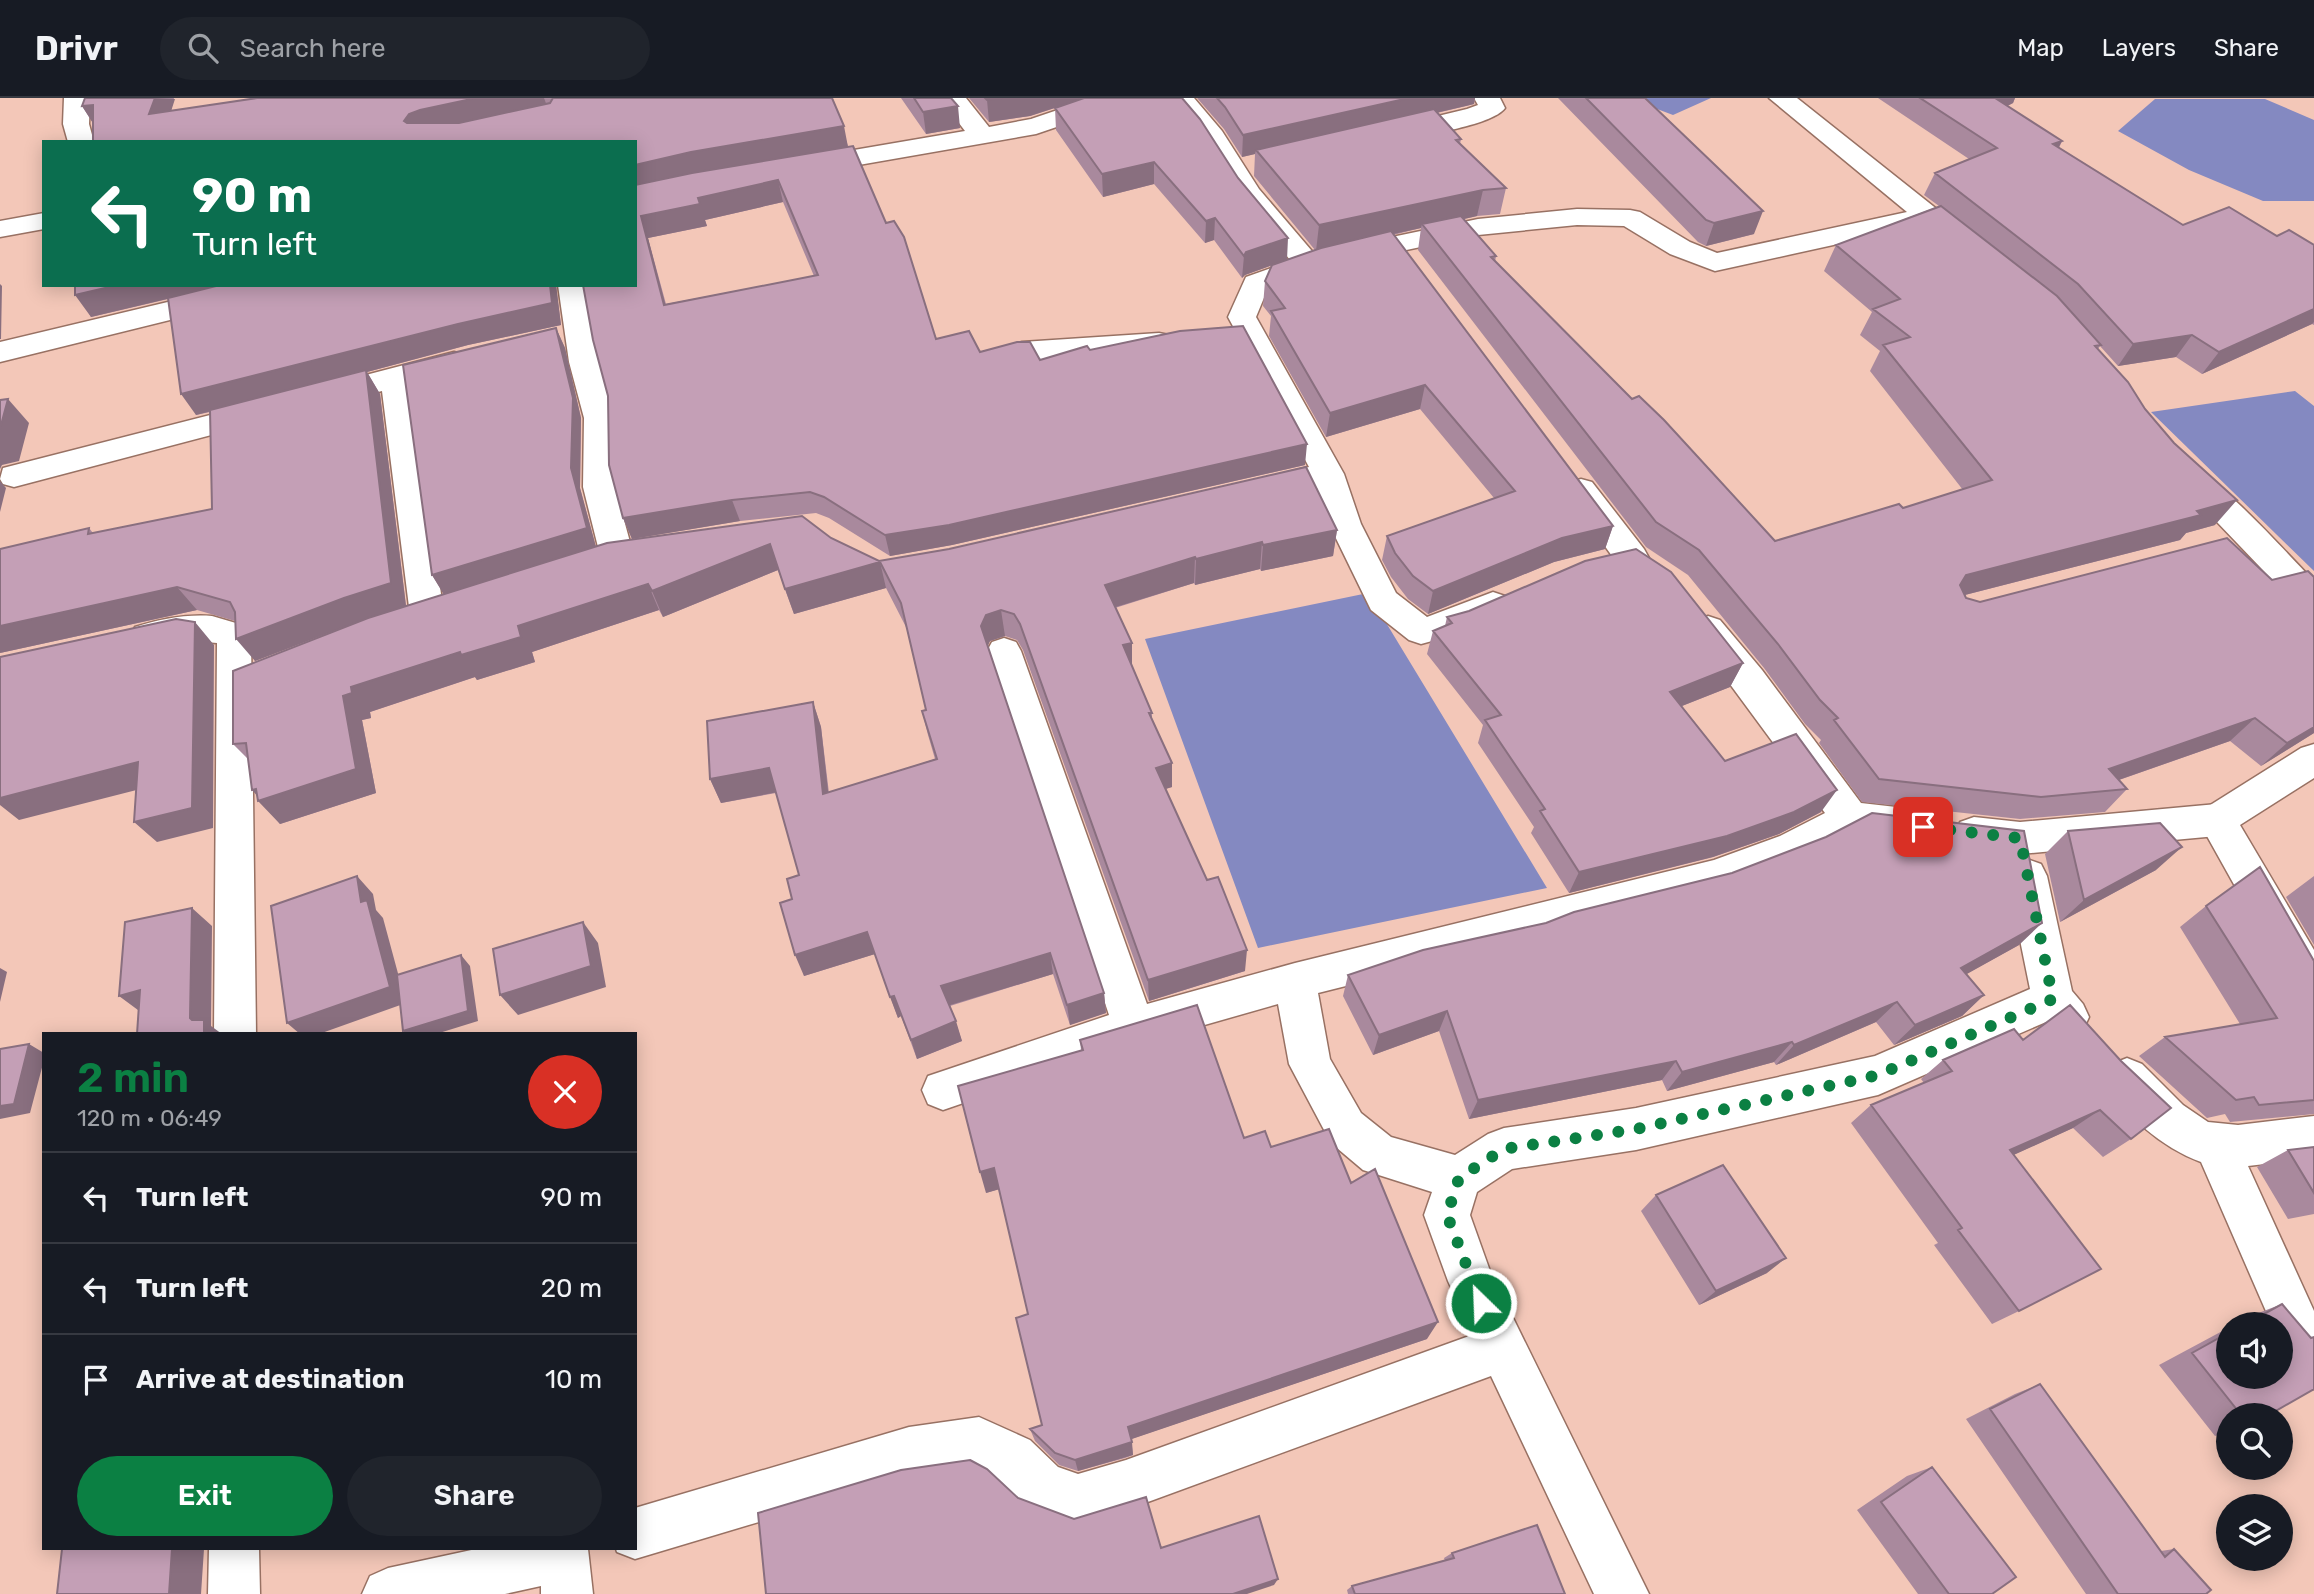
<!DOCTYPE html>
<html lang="en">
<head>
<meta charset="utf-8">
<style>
  body { margin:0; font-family:Rubik,sans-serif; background:#20242c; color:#f1f3f6; height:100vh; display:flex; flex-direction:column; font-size:26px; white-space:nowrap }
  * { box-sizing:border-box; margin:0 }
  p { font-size:23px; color:#9ea1a6 }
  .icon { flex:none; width:38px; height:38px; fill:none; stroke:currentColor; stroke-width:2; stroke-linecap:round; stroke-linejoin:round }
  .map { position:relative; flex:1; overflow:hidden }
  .sheet { position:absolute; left:42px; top:934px; width:595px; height:518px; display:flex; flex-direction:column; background:#171b24; border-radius:0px; box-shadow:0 4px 18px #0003 }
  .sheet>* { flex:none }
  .hud { position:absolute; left:42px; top:42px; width:595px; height:147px; border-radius:0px; box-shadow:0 4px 18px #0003; background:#0b6e4f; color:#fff; overflow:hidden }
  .controls { position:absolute; left:2216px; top:1214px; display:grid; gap:14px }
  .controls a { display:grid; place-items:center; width:77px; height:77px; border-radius:50%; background:#171b24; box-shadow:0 4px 18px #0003; font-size:35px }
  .pin { position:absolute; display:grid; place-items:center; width:60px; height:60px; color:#fff; margin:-30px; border-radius:14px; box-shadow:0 4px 10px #0006 }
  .me { position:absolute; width:77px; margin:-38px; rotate:336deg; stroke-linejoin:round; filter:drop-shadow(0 0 5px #0008) }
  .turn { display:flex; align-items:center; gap:24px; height:147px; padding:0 35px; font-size:32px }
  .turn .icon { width:91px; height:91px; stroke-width:2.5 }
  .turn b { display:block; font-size:49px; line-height:60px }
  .round { display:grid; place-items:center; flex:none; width:74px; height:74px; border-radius:37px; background:#20242c }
  .head { display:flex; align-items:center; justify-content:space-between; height:119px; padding:0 35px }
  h1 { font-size:42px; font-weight:600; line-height:52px; color:#0b8043 }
  .action { display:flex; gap:14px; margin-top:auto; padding:14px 35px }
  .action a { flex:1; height:80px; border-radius:42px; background:#0b8043; color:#fff; font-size:28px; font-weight:600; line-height:80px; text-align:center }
  .action a+a { background:#20242c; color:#f1f3f6 }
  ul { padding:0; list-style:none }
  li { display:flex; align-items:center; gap:21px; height:91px; padding:0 35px; border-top:2px solid #363941 }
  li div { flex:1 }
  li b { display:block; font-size:26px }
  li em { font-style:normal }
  header { display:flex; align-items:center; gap:42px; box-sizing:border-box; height:98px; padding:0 35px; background:#171b24; border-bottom:2px solid #363941 }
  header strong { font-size:33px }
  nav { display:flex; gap:38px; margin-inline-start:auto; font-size:24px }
  .search { width:490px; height:63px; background:#20242c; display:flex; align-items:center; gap:18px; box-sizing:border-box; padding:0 24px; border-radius:38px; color:#9ea1a6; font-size:26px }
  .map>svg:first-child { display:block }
</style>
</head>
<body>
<header>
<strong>Drivr</strong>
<div class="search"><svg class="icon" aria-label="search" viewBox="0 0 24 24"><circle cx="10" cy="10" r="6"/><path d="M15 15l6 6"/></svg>Search here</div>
<nav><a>Map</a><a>Layers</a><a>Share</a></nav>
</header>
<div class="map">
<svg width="2314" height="1496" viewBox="0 0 2314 1496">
  <rect width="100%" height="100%" fill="#f3c7b8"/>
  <path fill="#8489c1" d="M1628,0H1711L1673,17Z
    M2155,1H2265L2314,22V103H2263L2189,72L2118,33Z
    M2295,293L2314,308V473L2151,314Z
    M1368,495L1547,790L1258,850L1145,541Z"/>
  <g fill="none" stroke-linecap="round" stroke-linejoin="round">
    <defs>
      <path id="street" d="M64,0H90L89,26L94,44H68L63,26Z
        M940,0H966L989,29L1031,21L1093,0H1131L1127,5L1036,36L807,76L798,74L794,68L798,62L807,60L965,33Z
        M1167,0H1194L1222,33L1259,91L1323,166L1319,172L1268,190L1256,219L1344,376L1361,426L1396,495L1427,519L1493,494L1505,498L1510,507L1505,516L1461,535L1421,546L1409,542L1371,512L1329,426L1317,390L1259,403L1248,400L1243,392L1248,384L1309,369L1228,219L1246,179L1291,163L1239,101L1202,42Z
        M1474,0H1500L1505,10C1492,28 1417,38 1393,44L1384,41L1380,36L1384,31L1467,11L1478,7Z
        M1769,0H1797L1938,112L1942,118L1938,124L1715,173L1670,156L1624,128L1577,127L1478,137L1349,164L1339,162L1335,156L1339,150L1349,148L1478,121L1577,111L1630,112L1640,114L1690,144L1717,155L1907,114Z
        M44,115V131L0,139V123Z
        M239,187H291L287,193L0,264V244Z
        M558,187H586L599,264L614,320L615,389L630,444L656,441L668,445L673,453L668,461L617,469L605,466L600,457L583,389L584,320L569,264Z
        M1159,235L1169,237L1174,244L1169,251L1022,264L1012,261L1007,254L1012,247L1022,244Z
        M454,254L465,257L469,264L465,271L411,285L444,517L439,526L427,530L415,526L410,517L382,293L323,308L312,305L308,298L312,291Z
        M261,304L272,307L276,314L272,321L14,389L3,386L0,381L3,370Z
        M2188,369C2219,378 2288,457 2314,483V517L2302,513L2216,423L2177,388L2172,380L2177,372Z
        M1581,381L1592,384L1644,451L1649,460L1644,469L1632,472L1620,469L1570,400L1565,392L1570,384Z
        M212,518L246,528L251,537L256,936H214L217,545C189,541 160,555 135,547L130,538L135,529C160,521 186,516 212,518Z
        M1708,518L1720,522L1762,572L1861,705L1914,711L1927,716L1933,727L1927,738L1914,743L1854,736L1808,760L1716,795L1318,895L1330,961L1361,1015L1391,1039L1455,1057L1488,1036L1504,1030L1636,1010L1875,958L2030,891L2007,778L2013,766L2027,761L2041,766L2047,778L2072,893L2083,906L2089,919L2083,932L2068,938L2053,932L2046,924L1878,997L1636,1052L1512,1071L1477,1094L1470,1117L1490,1173L1649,1496H1594L1491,1278L1126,1412L1078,1426L1024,1406L994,1378L977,1369L909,1379L635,1461L617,1454L616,1451H635V1410L909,1329L979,1319L1030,1342L1058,1369L1078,1376L1126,1362L1472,1237L1448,1183L1424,1117L1432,1094L1363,1072L1331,1045L1289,966L1278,906L1117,952L943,1012L928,1006L922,992L928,978L1109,917L987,553L992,544L1004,540L1016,544L1021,553L1147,906L1295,865L1714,762L1780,738L1825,715L1696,540L1691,531L1696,522Z
        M2217,706L2230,711L2236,722L2230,733L2217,738L2020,756L1974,751L1960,746L1955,735L1960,724L1974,719L2020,724Z
        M2127,960L2142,966L2183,1007L2208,1024L2238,1027L2314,1018V1060L2248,1068L2314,1213V1291L2297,1284L2280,1245V1227H2272L2201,1064C2163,1050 2122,1017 2106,980L2112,966Z
        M209,1451H259L260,1496H208Z
        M476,1451H588L593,1496H541V1488L505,1496H362L370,1478L388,1470Z"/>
      <path id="secondary" d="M2314,646V680L2240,727L2314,852V908L2299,903L2198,722L2204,711L2301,650Z"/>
    </defs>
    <use href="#street" stroke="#987163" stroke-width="3"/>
    <use href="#secondary" stroke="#987163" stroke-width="3"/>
    <use href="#street" fill="#fff" fill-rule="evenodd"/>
    <use href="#secondary" fill="#fff" fill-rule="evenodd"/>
  </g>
  <path fill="#a9899d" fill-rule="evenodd" d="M85,0H174L171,13L257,0H832L848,48L936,241L980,254L1040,262L1090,252L1305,367L952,447L890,458L829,420L816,415L740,423L632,441L623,420L635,44L93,25L82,8ZM783,104L814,178L666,206L648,140L707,128L705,122Z
    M901,0H951L960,30L926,36Z
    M969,0H1182L1287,162L1245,177L1242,180L1214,142L1205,145L1154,86L1103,99L1056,32L1055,10L1030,18L989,24Z
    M1197,0H1475L1474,6L1437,15L1461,41L1460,46L1506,90L1500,116L1477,118L1464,121L1496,158L1495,164L1775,443L1903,410L1963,392L1870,273L1880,253L1860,237L1872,214L1824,173L1836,147L1939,108L1924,97L1935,75L1969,61L1878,0H2015L2013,5L2007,8L2062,43L2059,50L2183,127L2277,138L2314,147V227L2312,226L2202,276L2176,259L2118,268L2100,248L2098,251L2215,427L2186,435L2180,442L1965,497L1966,500L1980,504L2314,479V635L2261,668L2230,643L2119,682L2127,691L2105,714L2020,721L1862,704L1819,645L1821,642L1805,626L1764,570L1688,477L1646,449L1418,152L1421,130L1393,137L1613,428L1605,451L1554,464L1428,516L1408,501L1391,479L1382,462L1387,438L1494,400L1420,311L1326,339L1269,238L1271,218L1263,208L1265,183L1315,152L1254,78L1255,56L1242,59L1224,31Z
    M1558,0H1645L1754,136L1706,148L1698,144Z
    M75,187H556L561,227L468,247L367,274L380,296L406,508L360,523L255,563L235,523L197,512L0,555L89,430L93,435L212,411L210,314L196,317L168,201L91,219Z
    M556,230L565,250L581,320L580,390L596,449L831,440L879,463L1337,432L1333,458L1261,473L1260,471L1195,487L1194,485L1115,510L1132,569L1152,615V621L1172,689L1165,691L1245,873L1149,903L1023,552L1017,542L1005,538L990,543L987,548L1104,895L1106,915L1070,927L1053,876L950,908L962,943L917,961L901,918L898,920L875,856L804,878L792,801L799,777L776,695L721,705L710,681L813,604L821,629L829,695L935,661L928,637L922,613L926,612L907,531L886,490L794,516L778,472L663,519L659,512L532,554L535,564L477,582L475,579L370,614L371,620L362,622L376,695L280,726L257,698L248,661L233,646L444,496L432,477Z
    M1447,519L1743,565L1730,589L1682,608L1725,663L1821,714L1779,736L1713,759L1569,795L1531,735L1534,729L1478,645L1483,627L1427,556L1433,533L1445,528Z
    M2068,733L2156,772L2060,824L2045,756Z
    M2314,778V847L2286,799Z
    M2206,808L2314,863V1016L2230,1024L2225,1016L2207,1020L2139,958L2165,939L2240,926L2180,829Z
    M2019,847L1966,876L1984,897L1962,918L1894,947L1876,924L1776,967L1774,964L1667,993L1662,982L1469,1021L1439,933L1373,957L1343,898L1348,877Z
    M2070,907L2131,1041L2103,1059L2073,1030L2013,1057L2019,1213L1992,1226L1934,1147L1938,1145L1851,1025L1871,1007L1924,985L1921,981L1943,962L2023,942Z
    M1080,942L1244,1040L1271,1049L1351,1085L1427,1241L1131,1341L1133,1357L1125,1360L1078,1373L1059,1367L1035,1343L1030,1331L1042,1327L1028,1216L999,1091L986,1095L1081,952Z
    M2314,1049V1116L2288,1121L2257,1069L2288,1052Z
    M1656,1097L1767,1175L1699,1207L1641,1113Z
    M2282,1206L2311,1240L2267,1318H2228V1334L2215,1338L2159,1267L2228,1230V1279L2280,1227H2234L2248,1219Z
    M2040,1286L2161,1453L2174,1451L2206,1496H2086L1966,1321L2015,1296Z
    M1932,1369L1992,1496H1918L1857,1412L1907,1378Z
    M1452,1455L1565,1496H1348L1347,1492L1352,1488L1445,1463L1444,1460Z"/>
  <path fill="#896f7f" d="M155,0L175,1L163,38L149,16Z
    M476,0H544L547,8L415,44L404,23L409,16L420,12Z
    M1002,0H1085L1030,18L989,24L987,2Z
    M1409,0H1475L1474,6L1466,8L1259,55L1256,52L1255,56L1242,59L1243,37Z
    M1994,0H2015L2013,5L1983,21Z
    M93,7L96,30L82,8Z
    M958,8L960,30L926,36L923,14Z
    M844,28L848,49L635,90V67L691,54Z
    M2062,43L2050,65L2053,46Z
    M1154,64V86L1103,99L1102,76Z
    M778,82L783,104L705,122L707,128L648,140L671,228L664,207L641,118L698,100Z
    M1483,92L1477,118L1425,130L1422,126L1421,130L1316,153L1319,127Z
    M1763,113L1754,136L1706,148L1714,125Z
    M1215,120L1214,142L1205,145L1206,123Z
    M1288,140L1287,162L1245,177L1242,180L1244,158L1246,154Z
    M0,186L2,188L1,241H0Z
    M118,187H226L91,219L75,197Z
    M550,187H556L561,227L468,247L367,274L380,296L406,508L360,523L255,563L236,541L366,274L196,317L181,296Z
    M2314,211V224L2312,226L2202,276L2219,254Z
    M556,230L565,250L581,320L580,390L596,449L444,497L432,477L571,370Z
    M2192,237L2176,259L2118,268L2133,246Z
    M1425,287L1420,311L1326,339L1330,315Z
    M8,301L29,325L19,363L2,367L0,371V331Z
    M1307,346L1305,367L952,447L890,458L885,437Z
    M0,383L6,390L0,414Z
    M732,402L740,423L632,441L623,420Z
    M2237,402L2215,427L2186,435L2180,442L1949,501L1966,477Z
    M1613,428L1605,451L1554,464L1428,516L1433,493L1562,440Z
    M1337,432L1333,458L1261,473L1263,447Z
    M1262,444L1260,471L1195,487L1196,461Z
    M770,446L778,472L663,519L652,493Z
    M1195,459L1194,485L1106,512L1105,487Z
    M880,464L886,490L794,516L785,491Z
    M648,486L659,512L532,554L535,564L477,582L475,579L370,614L371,620L362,622L376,695L280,726L258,703L261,702L252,692L351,589L518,528Z
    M177,489L197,512L0,555V528Z
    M1001,512L1005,538L990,543L985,554L981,528L986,517Z
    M195,524L214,547L213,730L157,744L134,724Z
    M1132,545V570L1123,547Z
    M1743,565L1730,589L1659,617L1670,594Z
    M813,604L821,629L831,720L823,696Z
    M2255,620L2230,643L2087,693L2109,671Z
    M2314,629V635L2261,668L2287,645Z
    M138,664L160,686L19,722L0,707V700Z
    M1172,665V689L1156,694V670Z
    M769,670L778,694L721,705L710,681Z
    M1837,692L1821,714L1779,736L1713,759L1569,795L1579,774Z
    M2182,749L2156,772L2060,824L2084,802Z
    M357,778L373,796L376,812L383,820L406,905L319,936H300L287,925L361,804Z
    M192,810L212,828L211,928L222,936H204L190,920Z
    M583,824L598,845L606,889L518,917L500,897Z
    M2042,825L2019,847L1940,891L1961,870Z
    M867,834L875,856L804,878L795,857Z
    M1247,852L1245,873L1149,903L1148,882Z
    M1050,855L1053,876L947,908L941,888Z
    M461,857L470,868L478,923L436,936H406L403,933Z
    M0,870L7,874L0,904Z
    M140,892L142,915L119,898Z
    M1104,895L1106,915L1070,927L1067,907Z
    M1984,897L1962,918L1894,947L1915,927Z
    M894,898L901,918L898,920L890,899Z
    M1897,904L1876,924L1776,967L1794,947Z
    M1447,913L1439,933L1373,957L1379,937Z
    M956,923L962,943L917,961L911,942Z
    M1792,944L1774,964L1667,993L1682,974Z
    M29,946L44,955V962L30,1015L0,1021V1008Z
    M1676,963L1662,982L1469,1021L1478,1002Z
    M2100,1012L2073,1030L1985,1070L2010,1052Z
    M994,1070L1000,1091L986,1095L980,1074Z
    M1786,1160L1767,1175L1699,1207L1716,1193Z
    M1438,1224L1427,1241L1129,1342L1128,1329Z
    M1132,1344L1133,1357L1078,1373L1075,1362Z
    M172,1451H204L201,1496H169Z
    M1278,1481L1274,1487L1247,1496H1233Z"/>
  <path fill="#c49fb6" stroke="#896f7f" stroke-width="2" fill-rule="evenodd" d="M85,0H155L149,16L257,0H476L420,12L409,16L404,23L407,25H459L550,5L553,0H832L844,28L691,54L635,67V44H93V7L82,8Z
    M914,0H951L958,8L923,14Z
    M985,0H1002L987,2Z
    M1084,0H1182L1200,21L1238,80L1288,140L1246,154L1244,158L1215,120L1206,123L1154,64L1102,76L1055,10Z
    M1217,0H1409L1243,37L1225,9Z
    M1586,0H1645L1763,113L1714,125L1706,122Z
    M1920,0H1995L2062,43L2053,46L2183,127L2229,109L2277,138L2289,132L2314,147V211L2219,254L2192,237L2133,246L2078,186L1935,75L1997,50Z
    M1434,11L1461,41L1456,42L1506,90L1483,92L1319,127L1256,52Z
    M853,48L886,125L894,123L904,139L936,241L969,233L980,254L1017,244H1030L1040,262L1087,248L1090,252L1180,233L1243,228L1307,346L949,427L885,437L824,399L810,394L732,402L623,420L609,367L608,298L593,242L583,187H635V87L692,75ZM778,82L818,177L664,207L641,118L700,106L698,100Z
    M1941,108L2057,198L2101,247L2095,248L2128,284L2145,311L2174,345L2237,402L2197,413L2201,417L1966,477L1960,487L1966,500L1980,504L2227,440L2272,482L2308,473L2314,479V629L2287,645L2255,620L2109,671L2127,691L2041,699L1879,681L1834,622L1838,620L1820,602L1778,546L1699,452L1656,424L1422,126L1461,118L1496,158L1491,159L1632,301L1639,298L1664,322L1775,443L1899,406L1903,410L1992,382L1883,247L1910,239L1873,211L1900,201L1836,147Z
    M1391,133L1613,428L1562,440L1433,493L1413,478L1395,455L1387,438L1515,393L1425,287L1330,315L1271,213L1285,210L1265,183L1272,167L1321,150Z
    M75,187H118L75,197Z
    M220,187H550L552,205L458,226L181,296L168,200Z
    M556,230L573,300L571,370L587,430L432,477L403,267Z
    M366,272L391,485L344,500L236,541L235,514L230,504L177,489L0,528V451L89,430L88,436L212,411L210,312Z
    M8,301L0,331V302Z
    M1306,369L1337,432L1263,447L1262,444L1196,461L1195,459L1105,487L1132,545L1123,547L1152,615H1149L1172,665L1156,670L1207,782L1218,779L1247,852L1148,882L1020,526L1014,516L1001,512L986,517L981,528L1104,895L1067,907L1050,855L941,888L956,923L911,942L894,898L890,899L867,834L795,857L780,805L792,801L787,781L799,777L769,670L710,681L707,623L813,604L823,696L937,661L922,613L926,612L901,505L880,464L785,491L770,446L652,493L648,486L518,528L521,539L461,557L460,554L351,589L352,595L343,598L356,671L258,703L256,691L252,692L246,645L233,646V573L368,520L607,445L802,418L831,440L879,463L949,451Z
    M1636,451L1671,474L1743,565L1670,594L1725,663L1796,636L1837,692L1794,714L1727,738L1579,774L1540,713L1545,711L1485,622L1501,617L1433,533L1452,525L1447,519L1469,513L1585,463Z
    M176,521L195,524L192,710L134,724L138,664L0,700V559Z
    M1872,715L2024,733L2042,825L1961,870L1984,897L1915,927L1897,904L1794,947L1792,944L1682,974L1676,963L1478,1002L1447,913L1379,937L1348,877L1423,852L1546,825L1574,814L1732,775L1826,739Z
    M2160,725L2182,749L2084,802L2068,733Z
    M2260,769L2314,863V1002L2259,1007L2254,999L2236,1002L2165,939L2277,920L2206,808Z
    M357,778L361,804L367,802L390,889L287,925L271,808Z
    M192,810L190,920L192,922H204V936H137L140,892L119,898L125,824Z
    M583,824L591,868L500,897L493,851Z
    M461,857L468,913L403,933L397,877Z
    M1197,907L1244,1040L1265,1033L1271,1049L1329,1031L1351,1085L1375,1071L1438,1224L1128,1329L1132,1344L1075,1362L1055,1355L1030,1331L1042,1327L1016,1220L1028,1216L994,1070L980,1074L958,988L1083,952L1080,942Z
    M2070,907L2121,963L2171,1010L2131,1041L2100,1012L2010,1052L2101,1171L2019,1213L1958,1132L1962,1130L1871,1007L1952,973L1943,962L2014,931L2023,942Z
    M29,946L14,1006L0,1008V951Z
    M2314,1049V1095L2288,1052Z
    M1723,1067L1786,1160L1716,1193L1656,1097Z
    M2282,1206L2311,1240L2314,1239V1291L2267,1318H2242L2192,1255L2228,1235V1279H2280V1227H2244Z
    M2040,1286L2165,1459L2174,1451L2211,1492L2206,1496H2118L1990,1311Z
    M970,1362L987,1371L1018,1400L1074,1421L1146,1399L1161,1450L1259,1418L1278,1481L1233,1496H766L758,1415L901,1372Z
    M1932,1369L2016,1479L1992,1496H1949L1881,1404Z
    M1537,1427L1565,1496H1355L1352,1488L1454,1460L1452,1455Z
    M62,1451H172L169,1496H57Z"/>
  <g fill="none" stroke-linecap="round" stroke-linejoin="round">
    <path stroke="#0b8043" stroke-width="12" stroke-dasharray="0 21.6" d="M1481,1205L1447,1117L1459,1080L1504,1051L1636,1031L1878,977L2053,901L2020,740L1923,729"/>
  </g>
</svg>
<div class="controls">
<a><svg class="icon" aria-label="sound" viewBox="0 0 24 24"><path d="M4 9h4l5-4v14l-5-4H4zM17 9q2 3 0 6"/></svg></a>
<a><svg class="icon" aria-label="search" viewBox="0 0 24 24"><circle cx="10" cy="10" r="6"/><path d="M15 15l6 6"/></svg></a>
<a><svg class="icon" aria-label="layers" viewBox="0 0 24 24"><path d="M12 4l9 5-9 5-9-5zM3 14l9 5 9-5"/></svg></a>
</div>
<div class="pin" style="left:1923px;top:729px;background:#d93025"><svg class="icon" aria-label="arrive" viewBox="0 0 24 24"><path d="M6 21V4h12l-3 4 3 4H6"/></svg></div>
<svg class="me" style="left:1481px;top:1205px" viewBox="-20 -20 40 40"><circle r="17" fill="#0b8043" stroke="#fff" stroke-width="3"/><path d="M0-11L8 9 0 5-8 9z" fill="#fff"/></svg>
<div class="hud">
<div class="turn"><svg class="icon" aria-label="left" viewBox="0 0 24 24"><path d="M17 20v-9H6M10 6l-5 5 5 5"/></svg><div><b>90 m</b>Turn left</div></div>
</div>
<section class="sheet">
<div class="head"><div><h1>2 min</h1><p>120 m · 06:49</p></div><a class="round" style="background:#d93025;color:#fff"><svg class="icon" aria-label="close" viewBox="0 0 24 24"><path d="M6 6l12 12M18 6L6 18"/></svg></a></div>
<ul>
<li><svg class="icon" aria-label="left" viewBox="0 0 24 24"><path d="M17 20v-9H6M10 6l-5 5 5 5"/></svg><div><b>Turn left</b></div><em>90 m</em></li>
<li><svg class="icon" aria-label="left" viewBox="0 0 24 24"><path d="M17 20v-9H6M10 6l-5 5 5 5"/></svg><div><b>Turn left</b></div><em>20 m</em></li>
<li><svg class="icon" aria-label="arrive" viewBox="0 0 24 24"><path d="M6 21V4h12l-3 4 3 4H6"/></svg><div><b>Arrive at destination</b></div><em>10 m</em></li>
</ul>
<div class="action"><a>Exit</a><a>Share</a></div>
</section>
</div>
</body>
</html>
